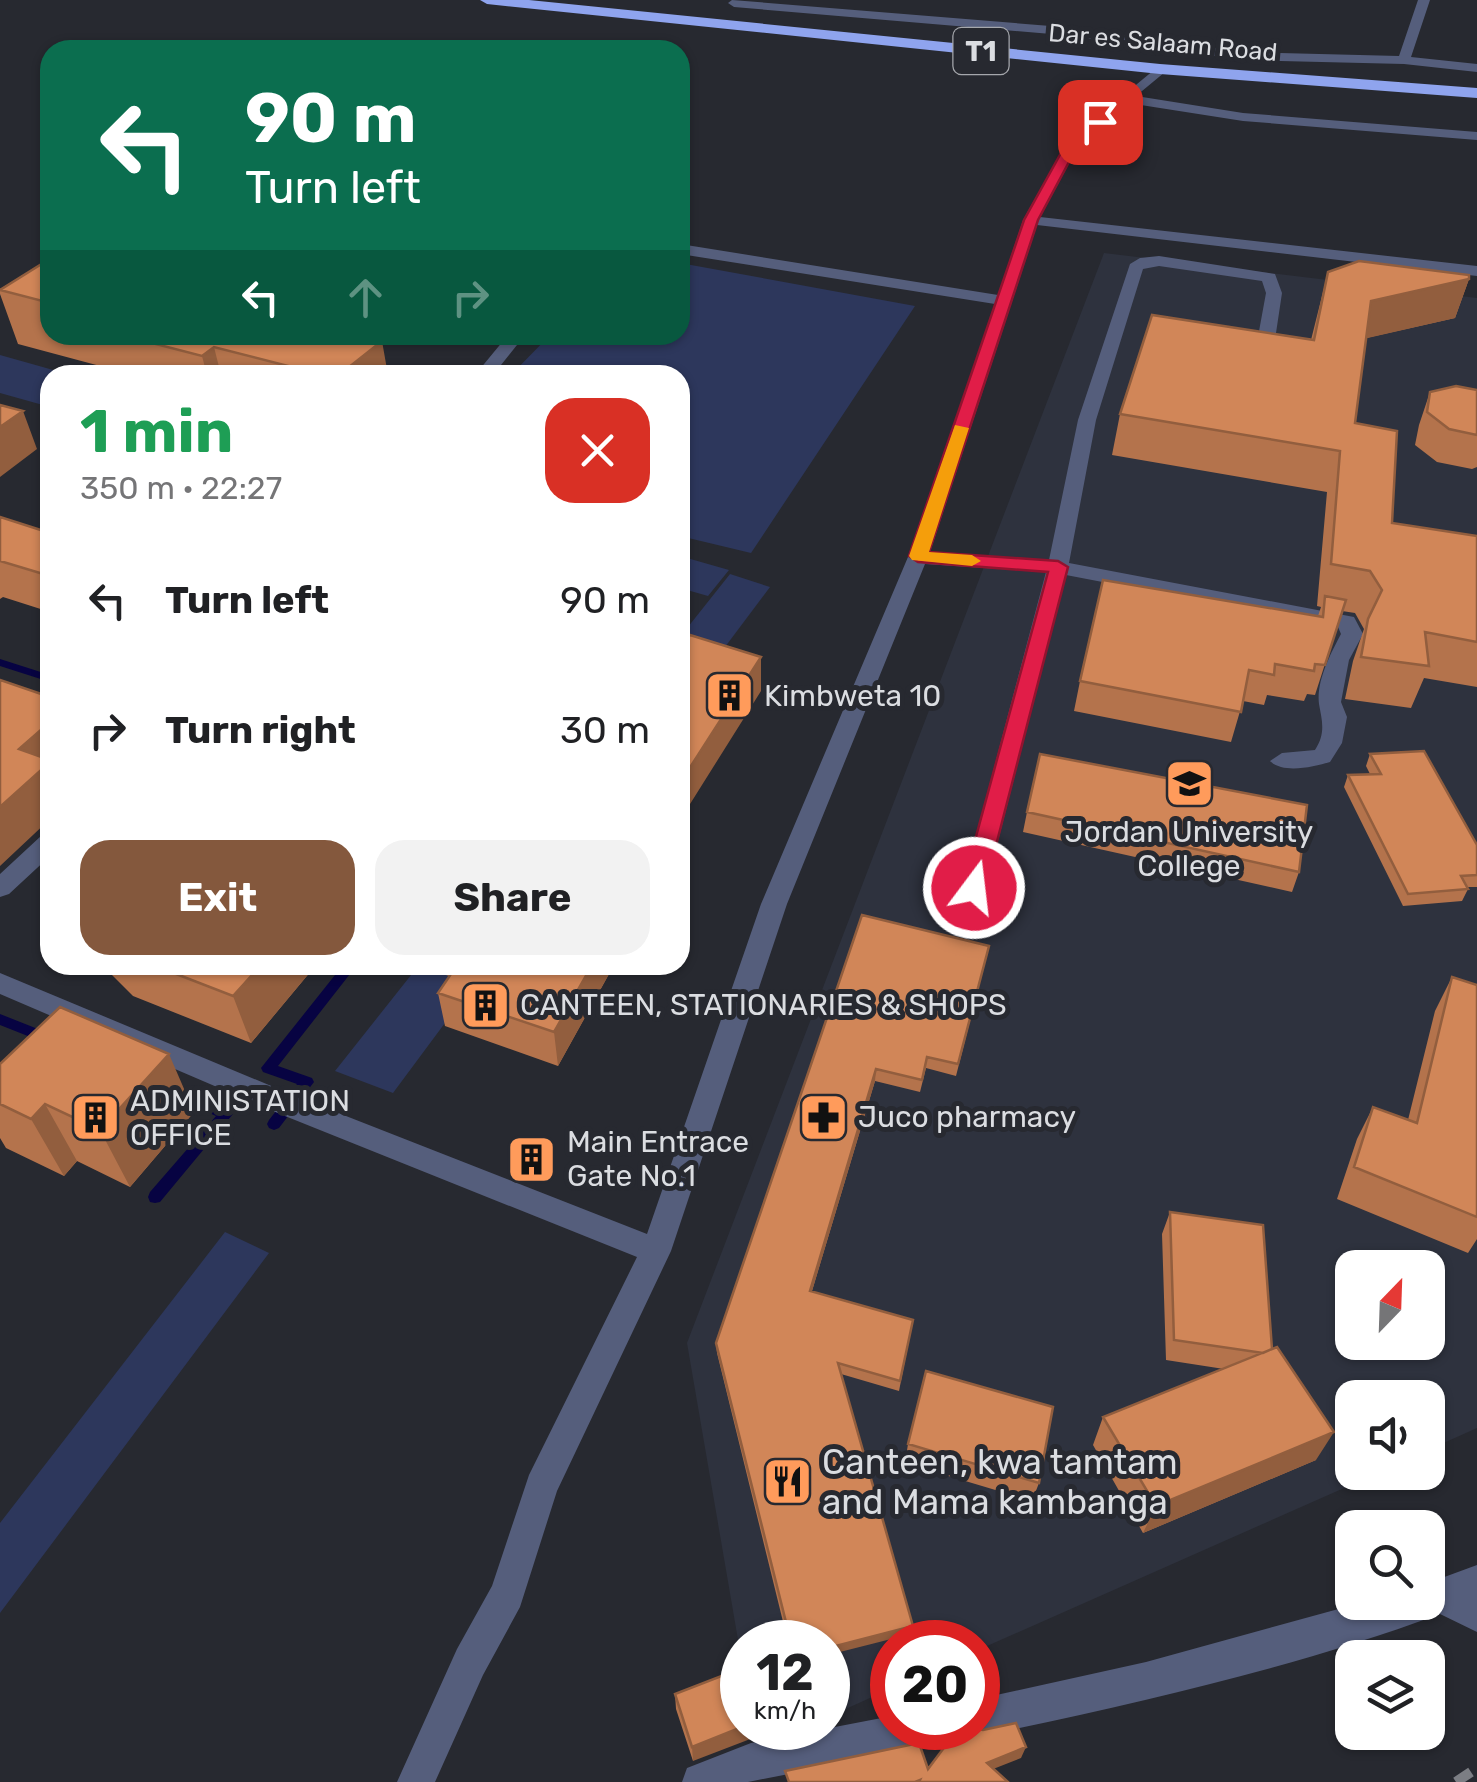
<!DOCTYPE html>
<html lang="en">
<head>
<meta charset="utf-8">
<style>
  body { margin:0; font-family:Rubik,sans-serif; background:#f2f2f2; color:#202124; height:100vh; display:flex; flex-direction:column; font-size:38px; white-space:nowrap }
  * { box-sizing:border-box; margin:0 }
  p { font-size:32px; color:#757577 }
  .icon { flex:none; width:55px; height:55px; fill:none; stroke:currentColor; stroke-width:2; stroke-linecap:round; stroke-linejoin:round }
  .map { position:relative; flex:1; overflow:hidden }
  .side { position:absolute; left:40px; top:365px; width:650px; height:610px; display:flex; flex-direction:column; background:#fff; border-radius:30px; box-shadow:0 2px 8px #0004 }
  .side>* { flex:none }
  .hud { position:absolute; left:40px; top:40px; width:650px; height:305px; border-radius:30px; box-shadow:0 2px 8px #0004; background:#0b6e4f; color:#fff; overflow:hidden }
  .needle { width:65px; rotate:23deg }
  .controls { position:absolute; left:1335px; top:1250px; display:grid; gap:20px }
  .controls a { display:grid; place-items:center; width:110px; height:110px; border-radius:20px; background:#fff; box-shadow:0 2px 8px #0004; font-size:50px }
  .speed { position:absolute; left:720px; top:1620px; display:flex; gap:20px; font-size:50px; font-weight:700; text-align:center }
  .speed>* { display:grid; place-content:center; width:130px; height:130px; border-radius:50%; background:#fff; box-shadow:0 2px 8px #0004; line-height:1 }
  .speed small { font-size:25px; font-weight:400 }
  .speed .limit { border:15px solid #d22; background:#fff; color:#111 }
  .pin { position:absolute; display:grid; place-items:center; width:85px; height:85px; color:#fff; margin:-42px; border-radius:20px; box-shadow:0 5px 15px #0006 }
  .me { position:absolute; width:110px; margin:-55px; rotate:15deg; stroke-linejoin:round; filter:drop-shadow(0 0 8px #0008) }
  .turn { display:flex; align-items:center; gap:35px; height:210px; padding:0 40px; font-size:45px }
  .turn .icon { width:130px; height:130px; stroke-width:2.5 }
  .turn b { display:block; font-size:70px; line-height:85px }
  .lanes { display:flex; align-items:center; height:95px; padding:0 40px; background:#0003; justify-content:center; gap:50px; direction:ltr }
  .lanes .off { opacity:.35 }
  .round { display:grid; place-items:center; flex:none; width:105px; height:105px; border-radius:30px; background:#f2f2f2 }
  .summary { display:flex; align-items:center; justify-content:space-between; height:170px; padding:0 40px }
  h1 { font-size:60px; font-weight:700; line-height:75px; color:#1e9e55 }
  .button { display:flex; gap:20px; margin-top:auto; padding:20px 40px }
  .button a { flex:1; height:115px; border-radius:30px; background:#84583d; color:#fff; font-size:40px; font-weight:700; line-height:115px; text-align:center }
  .button a+a { background:#f2f2f2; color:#202124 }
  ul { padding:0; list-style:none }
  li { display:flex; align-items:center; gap:30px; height:130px; padding:0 40px }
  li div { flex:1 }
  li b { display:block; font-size:38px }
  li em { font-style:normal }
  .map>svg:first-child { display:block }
</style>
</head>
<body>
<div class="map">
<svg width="1477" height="1782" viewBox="0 0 1477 1782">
  <rect width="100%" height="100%" fill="#272930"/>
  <path fill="#2e323e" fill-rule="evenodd" d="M1104,253L1477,298V1428L1428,1450V1398H1352V1472L1378,1473L978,1650V1642H892V1688L828,1717V1642H742V1663L687,1343ZM1352,1268H1428V1342H1352Z"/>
  <path fill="#2d375c" d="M680,263L915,306L751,553L680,536V375H511L550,335H680Z
    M0,355L71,375H50V407L0,393Z
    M680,556L729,570L708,596L680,588Z
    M730,574L770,587L680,707V637Z
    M419,965H488L393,1093L335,1071Z
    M225,1232L269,1253L0,1613V1523Z"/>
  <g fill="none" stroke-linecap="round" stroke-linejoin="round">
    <path fill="#070342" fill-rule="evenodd" d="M0,659L50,675V682L0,666Z
      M343,965H357L278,1066L312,1078L314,1082L279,1128L274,1130L269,1128L267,1124L269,1120L297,1084L263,1072L261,1068Z
      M0,1014L53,1035L55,1039L53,1043L48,1044L0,1025Z
      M173,1085L231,1110L233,1114L160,1202L155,1203L150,1202L148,1197L150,1192L216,1116L168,1095L166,1091L168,1087Z"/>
    <path fill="#555e7c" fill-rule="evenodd" d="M732,0L1063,27L1243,52L1399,56L1418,0H1430L1411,57L1477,64V72L1404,64L1243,60L1063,35L734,7L728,3Z
      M1160,65L1166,69L1165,72L1136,96L1243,113L1477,132V140L1243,121L1128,103L1078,147L1040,217L1477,266V276L1037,225L930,552L1049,560L1078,420L1130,264L1140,258L1159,256L1275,274L1282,293L1273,353L1264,358L1255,353L1266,293L1262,281L1159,266L1143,269L1096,420L1069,563L1354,617L1363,634L1349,660L1341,702L1347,717L1342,743L1330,762C1313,767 1283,774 1270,761L1282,753L1315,750C1326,733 1322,721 1319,704C1316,681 1331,653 1341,634L1338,627L1066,575L986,888L983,894H965L962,888L1046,572L925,564L787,904L671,1251L557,1491L520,1607L483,1675L435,1782H397L457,1649L492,1586L529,1475L637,1257L280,1114L0,994V973L300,1098L647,1234L761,904L908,557L995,304L680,254V244L998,295L1023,220L1067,142Z
      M508,335H525L493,375H475Z
      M50,833V856L9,894L0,897V874L41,836Z
      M1477,1565V1632L1440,1614C1292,1669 1132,1704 978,1737L963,1728H978V1699L1146,1662L1364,1602H1428V1583Z
      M892,1716V1728H946L940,1741L927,1747L748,1782H682L687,1768L751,1743Z"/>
    <path fill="#8fa4ee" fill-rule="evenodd" d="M480,0H529L1160,64L1477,88V98L1160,74L487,4Z"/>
    <path stroke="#7c7e84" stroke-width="10" stroke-dasharray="18 18" stroke-linecap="butt" d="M1456,1782L1477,1768"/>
  </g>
  <path fill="#b4734c" d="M50,260V335H357L388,375H117L115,370L18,344L0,294V289Z
    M1328,272L1469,279L1455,318L1366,338L1355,423L1392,523L1477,536V687L1424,678L1411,708L1345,699L1353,661L1364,629L1355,613L1342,611L1315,695L1307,694L1304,701L1267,695L1264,705L1243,701L1231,742L1074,711L1080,681L1318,616L1321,607L1317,606L1327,492L1112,455L1120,414L1311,340Z
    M1477,390V467L1472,469L1437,462L1415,445L1419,425L1430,392Z
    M0,517L50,533V612L3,597L0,599Z
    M1370,754L1477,845V887H1467L1468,889L1462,901L1403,906L1344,787L1348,775L1370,774L1366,766Z
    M1027,812L1299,872L1292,892L1023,832Z
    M862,915L989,946L956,1076L926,1068L920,1092L875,1081L812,1291L913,1320L899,1391L841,1374L911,1634L828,1642H788L717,1353L716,1343Z
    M102,965H316L251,1043L133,996Z
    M444,965H614L558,1066L445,1026L438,993L449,976L446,975Z
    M1452,977L1477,985V1239L1468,1253L1337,1199L1357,1139L1373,1107L1408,1120L1435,1011Z
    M0,1064L194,1112L130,1187L77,1161L64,1176L6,1148L0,1138Z
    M1170,1212L1272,1349L1316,1460L1143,1533L1093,1445L1103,1417L1224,1369L1166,1360L1162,1234Z
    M908,1444L1039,1483L1032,1501L905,1463Z
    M742,1668L693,1761L676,1709L675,1694Z"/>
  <path fill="#925e3e" d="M1469,279L1455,318L1359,340L1371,301Z
    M382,341L388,375H339Z
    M214,347L221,375H207L202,356Z
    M23,411L37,449L0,477V427Z
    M761,657V691L680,820V783Z
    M50,722V819L0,866V807L19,749Z
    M261,965H316L251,1043L233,996Z
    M592,965H614L558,1066L554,1032Z
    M169,1054L194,1112L130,1187L100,1130Z
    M876,1069L875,1081L809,1301L810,1291Z
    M45,1104L77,1161L64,1176L31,1119Z
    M1334,1432L1316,1460L1143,1533L1156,1506Z
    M913,1626L911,1634L828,1655V1648Z
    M742,1727L779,1728L693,1761L692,1747Z
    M1026,1747L1021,1758L983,1773L987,1763Z"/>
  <path fill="#d18658" stroke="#925e3e" stroke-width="2.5" d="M48,260H50V303L0,290Z
    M1359,261L1469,275V279L1371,301L1355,423L1397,431L1392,523L1477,536V642L1425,632L1429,666L1361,657L1368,619L1382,590L1370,571L1331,564L1340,451L1120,414L1152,315L1314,340L1328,272Z
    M121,335H357L382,341L339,375H323L214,347L202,356Z
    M1456,386L1477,390V435L1449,429L1427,412L1430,392Z
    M0,405L23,411L0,427Z
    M0,517L50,533V576L0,561Z
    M1103,580L1323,617L1325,596L1346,600L1325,665L1315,664L1314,671L1275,664L1274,675L1249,670L1241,712L1080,681Z
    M690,635L761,657L680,783V648Z
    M0,680L50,697V722L19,749L50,760V762L0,807Z
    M1424,751L1477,845V875L1461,876L1468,889L1408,894L1348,775L1381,774L1370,754Z
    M1040,754L1307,805L1299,872L1027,812Z
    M862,915L989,946L958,1064L927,1057L922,1080L876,1069L810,1291L913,1320L900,1381L838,1363L913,1626L828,1648V1642H791L716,1343Z
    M153,965H261L233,996Z
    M457,965H592L554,1032L438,993Z
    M1452,977L1477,985V1217L1354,1167L1373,1107L1417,1123Z
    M60,1007L169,1054L100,1130L45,1104L31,1119L0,1104V1064Z
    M1170,1212L1263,1225L1272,1349L1263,1353L1174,1340Z
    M1277,1347L1334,1432L1156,1506L1103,1417Z
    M926,1371L1053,1407L1039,1483L908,1444Z
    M742,1668V1727L692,1747L675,1694Z
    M1016,1723L1026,1747L987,1763L1008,1782H919L920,1780L915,1782H789L785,1771L919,1743L928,1769L952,1737L975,1728L983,1730Z"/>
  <path fill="#e11d48" stroke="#92132f" stroke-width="2.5" d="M1100,118L1106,122L1077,147L1038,220L929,552L1058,561L1068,567L985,888L974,896L962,888L1048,572L918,562L909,556L1024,220L1067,142Z"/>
  <path fill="#f59e0b" d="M955,425L969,428L929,552L972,555L981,561L972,566L912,560L909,556Z"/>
  <defs>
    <symbol id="building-square" viewBox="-11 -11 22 22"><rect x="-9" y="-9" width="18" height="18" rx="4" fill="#ff9b5b" stroke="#272930"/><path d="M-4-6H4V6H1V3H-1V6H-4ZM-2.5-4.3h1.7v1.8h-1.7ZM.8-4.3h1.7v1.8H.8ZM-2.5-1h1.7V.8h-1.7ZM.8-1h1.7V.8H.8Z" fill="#111"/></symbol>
    <symbol id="university-square" viewBox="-11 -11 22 22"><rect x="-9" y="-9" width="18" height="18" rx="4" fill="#ff9b5b" stroke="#272930"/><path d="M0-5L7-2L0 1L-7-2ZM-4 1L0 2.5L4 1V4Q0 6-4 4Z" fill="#111"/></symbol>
    <symbol id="pharmacy-square" viewBox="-11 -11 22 22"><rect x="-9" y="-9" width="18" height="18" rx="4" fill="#ff9b5b" stroke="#272930"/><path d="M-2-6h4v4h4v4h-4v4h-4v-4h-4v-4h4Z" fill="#111"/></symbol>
    <symbol id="restaurant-square" viewBox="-11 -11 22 22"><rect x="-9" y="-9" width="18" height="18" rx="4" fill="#ff9b5b" stroke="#272930"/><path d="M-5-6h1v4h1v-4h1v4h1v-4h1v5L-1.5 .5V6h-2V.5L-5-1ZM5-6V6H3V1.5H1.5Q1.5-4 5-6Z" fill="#111"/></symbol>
  </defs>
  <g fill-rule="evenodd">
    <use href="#building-square" x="702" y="668" width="55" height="55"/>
    <use href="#university-square" x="1162" y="756" width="55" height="55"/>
    <use href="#building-square" x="458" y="978" width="55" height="55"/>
    <use href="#pharmacy-square" x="796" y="1090" width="55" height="55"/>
    <use href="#building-square" x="68" y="1090" width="55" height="55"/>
    <use href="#building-square" x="504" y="1132" width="55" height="55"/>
    <use href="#restaurant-square" x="760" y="1454" width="55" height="55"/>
  </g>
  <g text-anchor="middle" stroke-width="10" stroke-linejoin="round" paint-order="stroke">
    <g font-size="25" fill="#dbdde1" stroke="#272930">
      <text transform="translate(1163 42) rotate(5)" y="9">Dar es Salaam Road</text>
    </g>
    <rect fill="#272930" stroke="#a5a7ac" stroke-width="2.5" x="953.5" y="28" width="55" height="46" rx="8"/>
    <g font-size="28" font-weight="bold" fill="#dbdde1">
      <text x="981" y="61">T1</text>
    </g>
    <g font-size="30" fill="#dbdde1" stroke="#272930" text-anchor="start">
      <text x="764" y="706">Kimbweta 10</text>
      <text x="1189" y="842" text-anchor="middle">Jordan University<tspan x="1189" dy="34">College</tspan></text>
      <text x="520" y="1015">CANTEEN, STATIONARIES &amp; SHOPS</text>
      <text x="130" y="1111">ADMINISTATION<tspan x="130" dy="34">OFFICE</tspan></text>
      <text x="858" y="1127">Juco pharmacy</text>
      <text x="567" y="1152">Main Entrace<tspan x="567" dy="34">Gate No.1</tspan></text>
    </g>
    <g font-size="35" fill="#dbdde1" stroke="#272930" text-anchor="start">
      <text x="822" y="1474">Canteen, kwa tamtam<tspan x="822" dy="40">and Mama kambanga</tspan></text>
    </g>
  </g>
</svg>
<div class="controls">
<a><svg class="needle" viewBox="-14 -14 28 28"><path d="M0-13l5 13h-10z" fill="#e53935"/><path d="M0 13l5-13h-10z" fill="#757577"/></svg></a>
<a><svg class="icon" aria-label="sound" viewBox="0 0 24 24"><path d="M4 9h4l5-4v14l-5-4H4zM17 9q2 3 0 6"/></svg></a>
<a><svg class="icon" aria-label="search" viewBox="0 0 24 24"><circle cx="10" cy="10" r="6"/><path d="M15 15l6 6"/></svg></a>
<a><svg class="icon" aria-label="layers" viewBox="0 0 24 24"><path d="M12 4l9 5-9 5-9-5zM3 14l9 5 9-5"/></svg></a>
</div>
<div class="speed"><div>12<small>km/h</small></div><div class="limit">20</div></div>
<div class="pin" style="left:1100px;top:122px;background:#d93025"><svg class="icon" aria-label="arrive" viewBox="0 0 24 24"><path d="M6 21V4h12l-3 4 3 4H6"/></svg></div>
<svg class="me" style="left:974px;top:888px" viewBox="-20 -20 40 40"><circle r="17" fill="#e11d48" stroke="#fff" stroke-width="3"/><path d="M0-11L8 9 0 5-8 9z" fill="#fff"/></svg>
<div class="hud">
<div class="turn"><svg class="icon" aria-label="left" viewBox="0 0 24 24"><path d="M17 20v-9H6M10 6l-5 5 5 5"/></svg><div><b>90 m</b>Turn left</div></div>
<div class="lanes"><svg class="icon" aria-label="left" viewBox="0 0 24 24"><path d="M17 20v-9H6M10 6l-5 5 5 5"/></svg><svg class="icon off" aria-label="ahead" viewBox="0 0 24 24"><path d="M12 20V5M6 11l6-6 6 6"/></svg><svg class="icon off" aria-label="right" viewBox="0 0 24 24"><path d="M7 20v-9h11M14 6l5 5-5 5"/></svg></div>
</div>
<section class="side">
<div class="summary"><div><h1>1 min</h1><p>350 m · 22:27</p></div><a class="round" style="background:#d93025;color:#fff"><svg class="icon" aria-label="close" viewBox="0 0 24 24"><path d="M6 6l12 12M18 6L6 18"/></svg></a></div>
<ul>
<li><svg class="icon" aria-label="left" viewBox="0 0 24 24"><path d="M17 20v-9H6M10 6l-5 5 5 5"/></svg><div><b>Turn left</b></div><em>90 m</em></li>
<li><svg class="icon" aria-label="right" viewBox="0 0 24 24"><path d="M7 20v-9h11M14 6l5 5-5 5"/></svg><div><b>Turn right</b></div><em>30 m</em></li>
</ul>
<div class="button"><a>Exit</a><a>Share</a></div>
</section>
</div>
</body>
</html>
